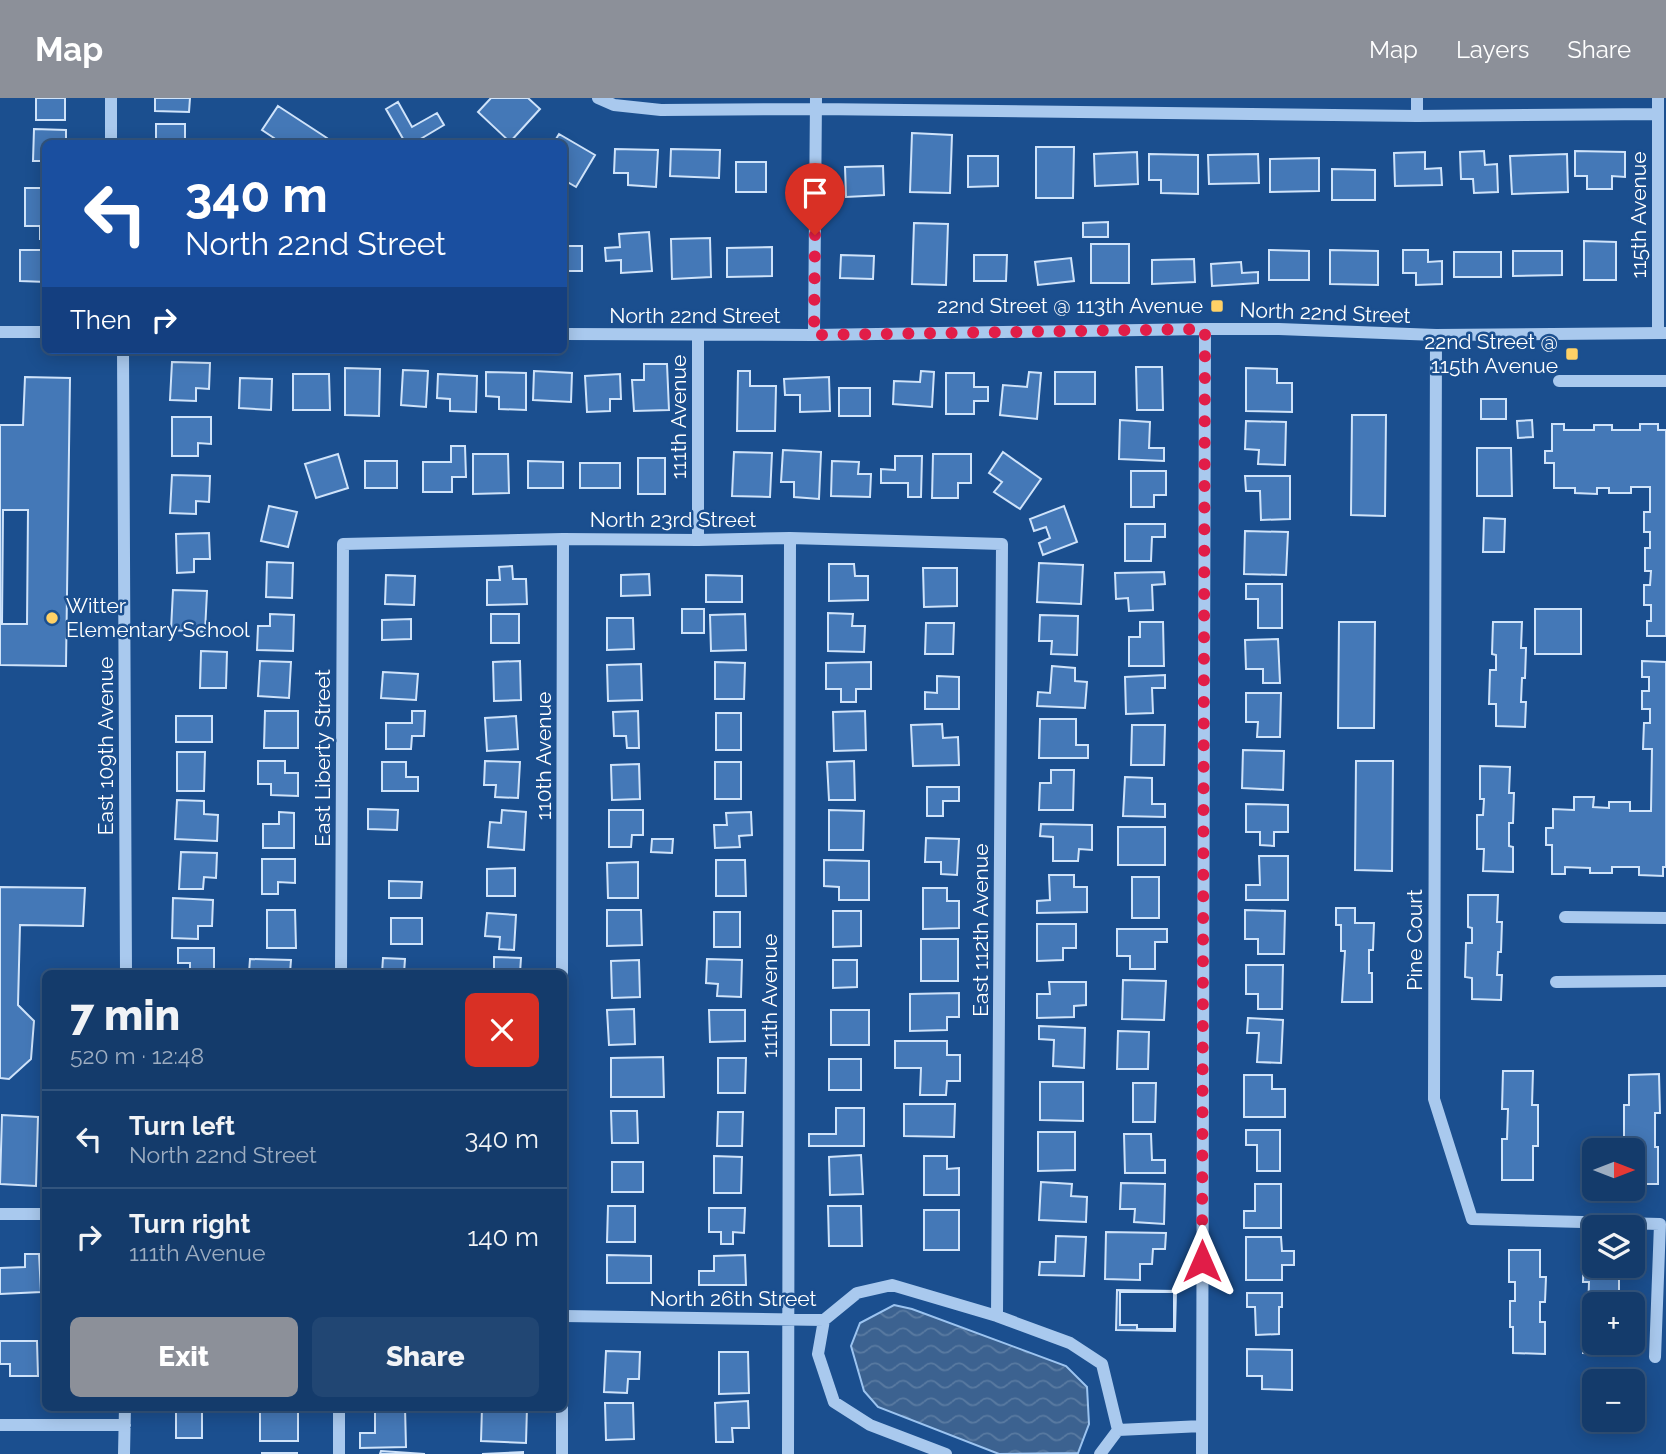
<!DOCTYPE html>
<html lang="en">
<head>
<meta charset="utf-8">
<style>
  body { margin:0; font-family:Raleway,sans-serif; background:#214673; color:#f1f3f6; height:100vh; display:flex; flex-direction:column; font-size:26px; white-space:nowrap }
  * { box-sizing:border-box; margin:0 }
  p { font-size:23px; color:#9dadc1 }
  .icon { flex:none; width:38px; height:38px; fill:none; stroke:currentColor; stroke-width:2; stroke-linecap:round; stroke-linejoin:round }
  .map { position:relative; flex:1; overflow:hidden }
  .panel { position:absolute; left:42px; top:872px; width:525px; height:441px; display:flex; flex-direction:column; background:#143b6b; border-radius:10px; box-shadow:0 4px 18px #0003,0 0 0 2px #33557e }
  .panel>* { flex:none }
  .top-card { position:absolute; left:42px; top:42px; width:525px; height:214px; border-radius:10px; box-shadow:0 4px 18px #0003,0 0 0 2px #33557e; background:#1a4fa0; color:#fff; overflow:hidden }
  .needle { width:46px; rotate:90deg }
  .buttons { position:absolute; left:1582px; top:1040px; display:grid; gap:14px }
  .buttons a { display:grid; place-items:center; width:63px; height:63px; border-radius:10px; background:#143b6b; box-shadow:0 4px 18px #0003,0 0 0 2px #33557e; font-size:35px }
  .pin { position:absolute; display:grid; place-items:center; width:60px; height:60px; color:#fff; margin:-72px -30px; border-radius:50% 50% 50% 0; rotate:-45deg; box-shadow:0 0 7px #0007 }
  .pin .icon { rotate:45deg }
  .me { position:absolute; width:77px; margin:-38px; rotate:0deg; stroke-linejoin:round; filter:drop-shadow(0 0 5px #0008) }
  .turn { display:flex; align-items:center; gap:24px; height:147px; padding:0 28px; font-size:32px }
  .turn .icon { width:91px; height:91px; stroke-width:2.5 }
  .turn b { display:block; font-size:49px; line-height:60px }
  .then { display:flex; align-items:center; height:66px; padding:0 28px; background:#0003; gap:14px; font-size:26px }
  .round { display:grid; place-items:center; flex:none; width:74px; height:74px; border-radius:10px; background:#214673 }
  .headline { display:flex; align-items:center; justify-content:space-between; height:119px; padding:0 28px }
  h1 { font-size:42px; font-weight:800; line-height:52px }
  .primary-button { display:flex; gap:14px; margin-top:auto; padding:14px 28px }
  .primary-button a { flex:1; height:80px; border-radius:10px; background:#8c9099; color:#fff; font-size:28px; font-weight:800; line-height:80px; text-align:center }
  .primary-button a+a { background:#214673; color:#f1f3f6 }
  ul { padding:0; list-style:none }
  li { display:flex; align-items:center; gap:21px; height:98px; padding:0 28px; border-top:2px solid #33557e }
  li div { flex:1 }
  li b { display:block; font-size:26px }
  li em { font-style:normal }
  header { display:flex; align-items:center; gap:42px; box-sizing:border-box; height:98px; padding:0 35px; background:#8c9099; color:#fff }
  header strong { font-size:33px }
  nav { display:flex; gap:38px; margin-inline-start:auto; font-size:24px }
  .map>svg:first-child { display:block }
</style>
</head>
<body>
<header>
<strong>Map</strong>
<nav><a>Map</a><a>Layers</a><a>Share</a></nav>
</header>
<div class="map">
<svg width="1666" height="1356" viewBox="0 0 1666 1356">
  <defs>
    <pattern id="water-waves" width="16" height="10" patternUnits="userSpaceOnUse" patternTransform="scale(1.75)"><rect width="16" height="10" fill="#3c6290"/><path d="M0 5q4-4 8 0t8 0" fill="none" stroke="#597aa1"/></pattern>
  </defs>
  <rect width="100%" height="100%" fill="#1b4f8f"/>
  <path fill="url(#water-waves)" stroke="#9cc4f0" stroke-width="2" d="M894,1207L912,1211L1066,1268L1087,1289L1089,1326L1078,1355L999,1356L878,1309L864,1293L851,1248L860,1225Z"/>
  <path fill="#4478b7" stroke="#cfe3fa" stroke-width="2" fill-rule="evenodd" d="M36,0H65V22H36Z
    M155,0H190L189,14L155,13Z
    M491,0H528L540,11L510,44L478,14Z
    M398,4L412,29L437,15L444,27L412,46H406L386,11Z
    M278,8L327,40L324,46H271L274,40L262,32Z
    M156,26H185V42H200V46H156Z
    M34,31L66,32V46H46V63H33Z
    M912,35L952,37L950,95L910,94Z
    M559,36L595,57L576,89L564,82V46H553Z
    M1036,49H1074L1073,100H1036Z
    M615,51L658,52L656,89L628,87V75H614Z
    M671,51L720,52L719,80L670,78Z
    M1484,53L1485,67L1497,66L1498,94L1474,95L1473,81H1461L1460,54Z
    M1575,53L1625,54V79L1612,78V91H1587V78H1575Z
    M1137,54L1138,86L1095,88L1094,56Z
    M1425,54V71L1441,70L1442,87L1395,88L1394,55Z
    M1149,56L1198,57V96L1161,95V82H1149Z
    M1258,56L1259,85L1209,86L1208,57Z
    M1567,56L1568,94L1512,96L1510,58Z
    M968,58H998V88L968,89Z
    M1319,60V93L1270,94V61Z
    M736,64H766V94H736Z
    M883,68L884,97L846,99L845,69Z
    M1332,71L1375,72V102H1332Z
    M25,90H46V141H40V128H25Z
    M1108,124V139H1083V125Z
    M914,125L948,126L946,187L912,186Z
    M649,134L652,173L621,175V162L606,163L605,150L620,149L619,136Z
    M710,140L711,179L672,181L671,141Z
    M1584,143L1616,144V182H1584Z
    M1091,146H1129V185H1091Z
    M564,148H582V173H564Z
    M772,149V178L727,179V150Z
    M20,152H46V184L20,183Z
    M1269,152L1309,153V182H1269Z
    M1330,152L1378,153V187L1330,186Z
    M1403,152H1428V164L1442,163V186L1416,187V175H1403Z
    M1513,153H1562V177L1513,178Z
    M1454,154H1501V179H1454Z
    M841,157L874,158L873,181L840,180Z
    M974,157H1007L1006,183H974Z
    M1071,160L1074,183L1038,187L1035,164Z
    M1194,161L1195,184L1152,186V162Z
    M1241,164L1242,175L1258,174V185L1212,188L1211,166Z
    M172,264L210,265L209,291L196,290V303L170,302Z
    M644,266H667L669,312L634,313L632,282H644Z
    M1136,269H1162L1163,312H1137Z
    M345,270L380,271L379,318L345,317Z
    M1246,270L1277,271V285H1292V314L1246,313Z
    M403,272L428,273L426,309L401,307Z
    M534,273L572,275L571,304L533,302Z
    M738,273H750V288H776L775,333H737Z
    M921,273L934,274L932,309L893,306L894,283L920,284Z
    M486,274L526,275V312L499,311V299L486,298Z
    M1029,274L1041,275L1037,321L1000,317L1003,287L1027,289Z
    M1055,274H1095V306H1055Z
    M946,275H974V289H988V303H974V316H946Z
    M293,276H329L330,312H293Z
    M438,276L477,278L476,314L450,313V301L437,300Z
    M620,276L621,301H610V313L587,314L585,278Z
    M25,279L70,280L66,568L0,567V327H23ZM3,412H28L27,526H2Z
    M829,279L830,313L800,314V297H785L784,281Z
    M240,280L272,281L271,312L239,310Z
    M839,290H870V318H839Z
    M1481,301H1506V321H1481Z
    M1352,317H1386L1385,418L1351,417Z
    M172,319H211V346L198,345V358H172Z
    M1120,322L1150,324L1149,350H1164V363L1119,361Z
    M1532,322L1533,339L1518,340L1517,323Z
    M1246,323L1286,324L1285,367L1258,366L1259,352L1245,351Z
    M1552,326H1564V332H1594V327H1612V332H1640V326H1658V332H1666V538H1647V523H1651V507H1644V487H1650L1651,473H1645V450H1650V434H1644V414H1650V389H1631V395H1609V390H1597V396L1575,395V390H1554V365H1545V353H1552Z
    M451,348H465L466,379H452V394H423V364H451Z
    M1477,350H1511L1512,398H1477Z
    M783,352L821,354L819,401L794,399V384H781Z
    M734,354L772,355L770,399L732,398Z
    M1003,354L1041,381L1020,411L994,394L1002,384L989,375Z
    M338,356L348,390L316,400L305,366Z
    M473,356H508L509,395L473,396Z
    M933,356H971V385H958V400H932Z
    M895,358H922L921,399H908V385H881V371L895,372Z
    M638,360H665V396H638Z
    M365,363H397V390H365Z
    M528,363L563,364V390H528Z
    M832,363L859,364L858,376H871L870,399L831,398Z
    M580,365H620V390H580Z
    M1131,373H1166V397H1154V409H1131Z
    M172,377L210,378L209,404L196,403V416L170,415Z
    M1245,378H1290V421L1261,422L1260,393H1246Z
    M269,408L297,414L288,449L261,443Z
    M1064,408L1077,444L1043,457L1039,445L1050,440L1046,429L1034,433L1030,421Z
    M1484,420L1505,421L1504,454H1483Z
    M1125,426H1165V439H1152L1151,463H1125Z
    M1245,433L1288,434L1286,477L1244,476Z
    M209,435L210,461H194V474L177,475L176,436Z
    M267,464L293,465L292,500L266,499Z
    M1039,465L1083,467L1081,506L1037,504Z
    M829,466H854L855,478H868V502L829,503Z
    M512,468L513,481H526L527,506L487,507V482H500L499,469Z
    M923,470H957V508L924,509Z
    M1164,474L1165,486L1152,487L1153,512L1129,513L1128,500L1116,501L1115,475Z
    M649,476L650,497L621,498V477Z
    M386,477L415,478L414,507L385,506Z
    M706,477L742,478V504H706Z
    M1246,486H1282V530H1258V501H1246Z
    M173,492L207,493L205,534L171,532Z
    M682,511H704V535H682Z
    M1535,511H1581V556H1535Z
    M828,515L853,516L852,528H865L864,554L828,553Z
    M270,516L294,517L293,553L257,552L258,528H270Z
    M491,516H519V545H491Z
    M745,516L746,552L711,553L710,517Z
    M1040,517L1078,518L1077,557L1051,556L1052,543H1039Z
    M607,520H633L634,551L607,552Z
    M411,521V541L382,542V522Z
    M1140,524H1163L1164,568H1129V539H1140Z
    M1339,524H1375L1374,630H1338Z
    M1493,524H1522L1521,550H1526L1525,580H1522L1521,604H1526L1525,629L1496,628V606H1489L1490,572H1496V557L1492,556Z
    M926,525H954L953,556H925Z
    M1278,541L1280,585H1263V571H1246L1245,542Z
    M201,553L227,554L226,590H200Z
    M260,563L291,564L289,600L258,598Z
    M520,563L521,602L494,603L493,564Z
    M1642,563L1666,564V769H1663V778L1639,777V769H1612V775H1590V770L1565,769V776H1552V747H1546V730H1553V711L1574,712V699H1594L1593,709L1609,710V704H1630V713H1651L1652,651H1643L1644,625H1650V611H1642V593H1649V579H1642Z
    M715,564L745,565L744,601H715Z
    M871,564V591H856V604H841V591H826V565Z
    M641,566L642,602L608,603L607,567Z
    M1052,568L1075,570V583L1087,584L1085,610L1037,608L1038,594L1050,595Z
    M383,574L418,576L416,602L381,600Z
    M1165,577V590H1152L1153,615L1126,616L1125,579Z
    M937,578L959,579V611H925V594L937,595Z
    M1246,595H1281L1280,639H1257L1258,624H1246Z
    M265,613H298V650H264Z
    M412,613H425L424,638H412L411,651H386V625H412Z
    M638,613L639,650H627L626,638H614L613,614Z
    M865,613L866,652L834,653L833,614Z
    M716,615H741V652H716Z
    M176,618H212V644H176Z
    M516,618L518,651L487,653L485,620Z
    M1040,621H1076V647H1088V660H1039Z
    M942,626L943,640L958,639L959,667L913,668L911,627Z
    M1132,627H1165L1164,667H1131Z
    M1243,652L1284,653L1283,692L1242,690Z
    M177,654H205L204,693H177Z
    M258,663H285V675H298V698L271,697V686H258Z
    M485,663L520,664L518,700L495,699L496,687H484Z
    M854,663L855,702H829L827,664Z
    M1356,663H1393L1392,773L1355,772Z
    M382,664H406V679H418V693H382Z
    M715,664H741V701H715Z
    M639,666L640,701L612,702L611,667Z
    M1480,668L1510,669L1509,695H1514L1513,725H1509V748L1513,749V774L1483,773L1484,751H1477V717H1483L1484,701H1480Z
    M1051,672H1074L1073,712H1039L1040,685H1051Z
    M1125,679L1152,680V706H1165V719L1123,718Z
    M927,689H959V703H943V718H927Z
    M177,702L204,703V716L218,717L217,743L175,741Z
    M1246,706L1288,707V734H1274V748L1260,747V734H1246Z
    M368,711L398,712L397,732L368,731Z
    M502,712L526,714L524,752L488,749L490,724L501,725Z
    M609,712H643V737H632L631,749H609Z
    M829,712L864,713L863,752H829Z
    M279,714L294,715V750H263V726H279Z
    M751,714L752,737L739,738L740,749L715,750L714,727H727L726,715Z
    M1041,726L1092,727V752L1079,751L1078,763H1053V739L1040,738Z
    M1118,729H1165V767H1118Z
    M926,740L959,741L957,777L941,776V764H925Z
    M652,741H673L672,755L651,754Z
    M181,754L217,755L216,780L204,779L203,791H179Z
    M1259,758H1288V802H1246V787H1260Z
    M262,761H295V785L278,784V796H262Z
    M716,762H745L746,798H716Z
    M824,762L869,763V802H839V789L824,788Z
    M638,764V800H608L607,765Z
    M515,770V798H487V771Z
    M1049,777H1074V789H1087V814L1037,815V803L1050,802Z
    M1132,779H1159V820H1132Z
    M389,783L422,784L421,800H389Z
    M0,789L85,790L83,828L20,827L18,907L34,923L31,961L9,981L0,980Z
    M923,790H947V803H959V830L923,831Z
    M1468,797H1498L1497,824H1502L1501,854H1498L1497,877H1502L1501,902L1472,901V880L1465,879L1466,845H1472V830L1468,829Z
    M173,800L213,802L212,828H198V841L172,840Z
    M1336,810H1355V825H1374L1373,852H1369V875H1372V904H1342L1345,853H1341V827H1336Z
    M267,812H295L296,850H267Z
    M607,812H641L642,847L607,848Z
    M1245,812L1285,813L1284,856H1258V841H1245Z
    M833,813H861V848L833,849Z
    M714,814H740V849H714Z
    M487,815L516,817L514,852L499,851L500,839L485,838Z
    M391,820H422V846H391Z
    M1037,826H1076V850H1063V862L1037,863Z
    M1117,831H1167V844H1155V871H1130V858H1117Z
    M921,841H958V883H921Z
    M178,850H214V875H190V865H178Z
    M494,859L521,860L520,875H481V871L494,872Z
    M383,860L405,861L404,875H382Z
    M250,861L291,862L290,875H249Z
    M707,861L742,862L741,899L717,898L718,886L706,885Z
    M639,862L640,899L612,900L611,863Z
    M833,862H857V889L833,890Z
    M1246,867H1283L1282,911H1258V896H1246Z
    M1123,882L1166,883L1164,922L1122,921Z
    M1049,884H1086V907L1074,908V919L1037,920V896H1050Z
    M959,895V919H947V932L910,933V896Z
    M634,911L635,946L609,947L607,912Z
    M709,912H745V943L710,944Z
    M831,912H869V947H831Z
    M1248,920L1283,922L1281,965L1257,964L1259,935H1247Z
    M1039,928L1085,930L1084,970L1053,968L1054,942L1039,941Z
    M1118,933L1149,934L1148,971H1117Z
    M895,943H947V957H960V983H947L946,997H920L921,970H895Z
    M663,959L664,999H611V960Z
    M718,960H746L745,995H718Z
    M829,961H861V992H829Z
    M1503,973H1533L1532,1007H1538V1048H1533V1082H1502V1041H1507L1508,1011H1502Z
    M1659,976L1660,1015H1655V1049H1658V1086H1633V1052H1624V1007H1629V977Z
    M1244,977H1272V991H1285V1019H1244Z
    M1040,984H1083V1023L1040,1022Z
    M1133,985H1156L1155,1024H1133Z
    M904,1006H955L954,1039L904,1038Z
    M836,1010H864V1048H809V1036H836Z
    M611,1013H637L638,1045H612Z
    M718,1014H743L742,1048H717Z
    M2,1017L38,1019L36,1088L0,1086Z
    M1246,1032H1280V1073H1257V1047H1246Z
    M1038,1034H1075V1072L1038,1073Z
    M1124,1036H1151L1152,1062H1165V1075H1125Z
    M861,1057L863,1096L830,1097L829,1059Z
    M714,1058L742,1059L741,1095H714Z
    M924,1058H947V1071L959,1070V1097H924Z
    M612,1064H643V1094H612Z
    M1041,1084L1072,1086L1071,1098L1087,1099L1086,1124L1039,1122Z
    M1121,1085L1165,1086L1164,1126L1134,1124L1135,1111H1120Z
    M1255,1086H1281V1130H1244V1113H1255Z
    M608,1108H635V1144H607Z
    M828,1108H861L862,1148H829Z
    M709,1110H745L744,1135L733,1134V1146H721V1134H709Z
    M924,1112H959V1152H924Z
    M1106,1134L1166,1135L1165,1151H1153L1152,1166H1140V1182L1105,1181Z
    M1056,1138L1086,1139L1084,1178L1039,1177L1040,1164H1055Z
    M1246,1139H1281L1282,1153H1294V1167H1282V1182H1246Z
    M1584,1146H1594V1167H1613V1181H1619V1206H1594V1244H1614L1613,1256L1583,1255V1214L1588,1215L1589,1184H1583Z
    M1509,1152H1540V1179H1546L1545,1204H1540V1224H1545V1256L1513,1255V1229H1510V1203H1515V1184H1509Z
    M25,1156H39L41,1194L0,1196V1170L25,1169Z
    M607,1157L651,1158V1185H607Z
    M745,1157L746,1187H699V1173H714V1158Z
    M1117,1192L1176,1193L1175,1233L1116,1232Z
    M1120,1194H1174V1231H1137V1227H1120Z
    M1247,1195H1282V1209H1279V1236L1256,1237L1255,1209H1247Z
    M0,1243H37L38,1278H10V1266H0Z
    M1247,1251L1292,1252V1292L1262,1291V1278H1247Z
    M606,1253L640,1254L639,1281H628L627,1295L604,1294Z
    M719,1254H748L749,1295L719,1296Z
    M748,1303L749,1330H732L733,1344H716L715,1305Z
    M605,1305H633L634,1341L606,1342Z
    M162,1309H202V1340H176V1314H162Z
    M375,1309H405L406,1349L360,1350V1335H375Z
    M482,1309H527L526,1345L481,1343Z
    M260,1312H298V1343H260Z
    M381,1353L425,1356H380Z
    M523,1354V1356H482Z
    M262,1355H297V1356H262Z"/>
  <g fill="none" stroke-linecap="round" stroke-linejoin="round">
    <path stroke="#a9c9ee" stroke-width="12" d="M598,0L614,7L661,12L816,11L1417,18L1658,16
      M1417,0V18
      M111,46V0
      M0,234H46
      M1658,235V0
      M564,236L814,237L1205,231H1279L1436,237L1666,235
      M698,237V442
      M814,237L816,0
      M1436,237L1434,1001L1472,1121L1660,1126L1655,1259
      M123,252L126,875
      M1559,283H1666
      M1565,819L1666,820
      M341,875L343,446L563,441L698,442L790,440L1002,446L997,1218
      M562,875L563,441
      M1556,884L1666,883
      M0,1116H46
      M564,1218L824,1222L857,1195L892,1187L997,1218L1070,1245L1102,1266L1118,1332
      M824,1222L818,1256L834,1304L870,1327L946,1356
      M562,1309V1356
      M0,1327H125
      M124,1356L125,1309
      M339,1356V1309
      M788,1356L790,440
      M1100,1356L1118,1332L1202,1328
      M1202,1356L1205,231"/>
  </g>
  <g fill="none" stroke-linecap="round" stroke-linejoin="round">
    <path stroke="#e11d48" stroke-width="12" stroke-dasharray="0 21.6" d="M815,137L814,237L1205,231L1202,1163"/>
  </g>
  <g fill="#ffd166" stroke="#1b4f8f" stroke-width="2.5">
    <rect x="1210" y="201" width="14" height="14" rx="3.5"/>
    <rect x="1565" y="249" width="14" height="14" rx="3.5"/>
    <circle cx="52" cy="520" r="7"/>
  </g>
  <g text-anchor="middle" stroke-width="5" stroke-linejoin="round" paint-order="stroke">
    <g font-size="21" fill="#fff" stroke="#1b4f8f">
      <text transform="translate(1639 117) rotate(-90)" y="7">115th Avenue</text>
      <text transform="translate(1325 215) rotate(2)" y="7">North 22nd Street</text>
      <text x="695" y="225">North 22nd Street</text>
      <text transform="translate(679 319) rotate(-90)" y="7">111th Avenue</text>
      <text x="673" y="429">North 23rd Street</text>
      <text transform="translate(106 648) rotate(-90)" y="7">East 109th Avenue</text>
      <text transform="translate(544 658) rotate(-90)" y="7">110th Avenue</text>
      <text transform="translate(323 660) rotate(-90)" y="7">East Liberty Street</text>
      <text transform="translate(981 832) rotate(-90)" y="7">East 112th Avenue</text>
      <text transform="translate(1415 842) rotate(-90)" y="7">Pine Court</text>
      <text transform="translate(770 898) rotate(-90)" y="7">111th Avenue</text>
      <text x="733" y="1208">North 26th Street</text>
    </g>
    <g font-size="21" fill="#fff" stroke="#1b4f8f" text-anchor="end">
      <text x="1203" y="215">22nd Street @ 113th Avenue</text>
      <text x="1558" y="251">22nd Street @<tspan x="1558" dy="24">115th Avenue</tspan></text>
      <text x="66" y="515" text-anchor="start">Witter<tspan x="66" dy="24">Elementary School</tspan></text>
    </g>
  </g>
</svg>
<div class="buttons">
<a><svg class="needle" viewBox="-14 -14 28 28"><path d="M0-13l5 13h-10z" fill="#e53935"/><path d="M0 13l5-13h-10z" fill="#9dadc1"/></svg></a>
<a><svg class="icon" aria-label="layers" viewBox="0 0 24 24"><path d="M12 4l9 5-9 5-9-5zM3 14l9 5 9-5"/></svg></a>
<a>+</a>
<a>−</a>
</div>
<div class="pin" style="left:815px;top:137px;background:#d93025"><svg class="icon" aria-label="arrive" viewBox="0 0 24 24"><path d="M6 21V4h12l-3 4 3 4H6"/></svg></div>
<svg class="me" style="left:1202px;top:1163px" viewBox="-20 -20 40 40"><path d="M0-17L14 15 0 8-14 15z" fill="#e11d48" stroke="#fff" stroke-width="4"/></svg>
<div class="top-card">
<div class="turn"><svg class="icon" aria-label="left" viewBox="0 0 24 24"><path d="M17 20v-9H6M10 6l-5 5 5 5"/></svg><div><b>340 m</b>North 22nd Street</div></div>
<div class="then">Then<svg class="icon" aria-label="right" viewBox="0 0 24 24"><path d="M7 20v-9h11M14 6l5 5-5 5"/></svg></div>
</div>
<section class="panel">
<div class="headline"><div><h1>7 min</h1><p>520 m · 12:48</p></div><a class="round" style="background:#d93025;color:#fff"><svg class="icon" aria-label="close" viewBox="0 0 24 24"><path d="M6 6l12 12M18 6L6 18"/></svg></a></div>
<ul>
<li><svg class="icon" aria-label="left" viewBox="0 0 24 24"><path d="M17 20v-9H6M10 6l-5 5 5 5"/></svg><div><b>Turn left</b><p>North 22nd Street</p></div><em>340 m</em></li>
<li><svg class="icon" aria-label="right" viewBox="0 0 24 24"><path d="M7 20v-9h11M14 6l5 5-5 5"/></svg><div><b>Turn right</b><p>111th Avenue</p></div><em>140 m</em></li>
</ul>
<div class="primary-button"><a>Exit</a><a>Share</a></div>
</section>
</div>
</body>
</html>
